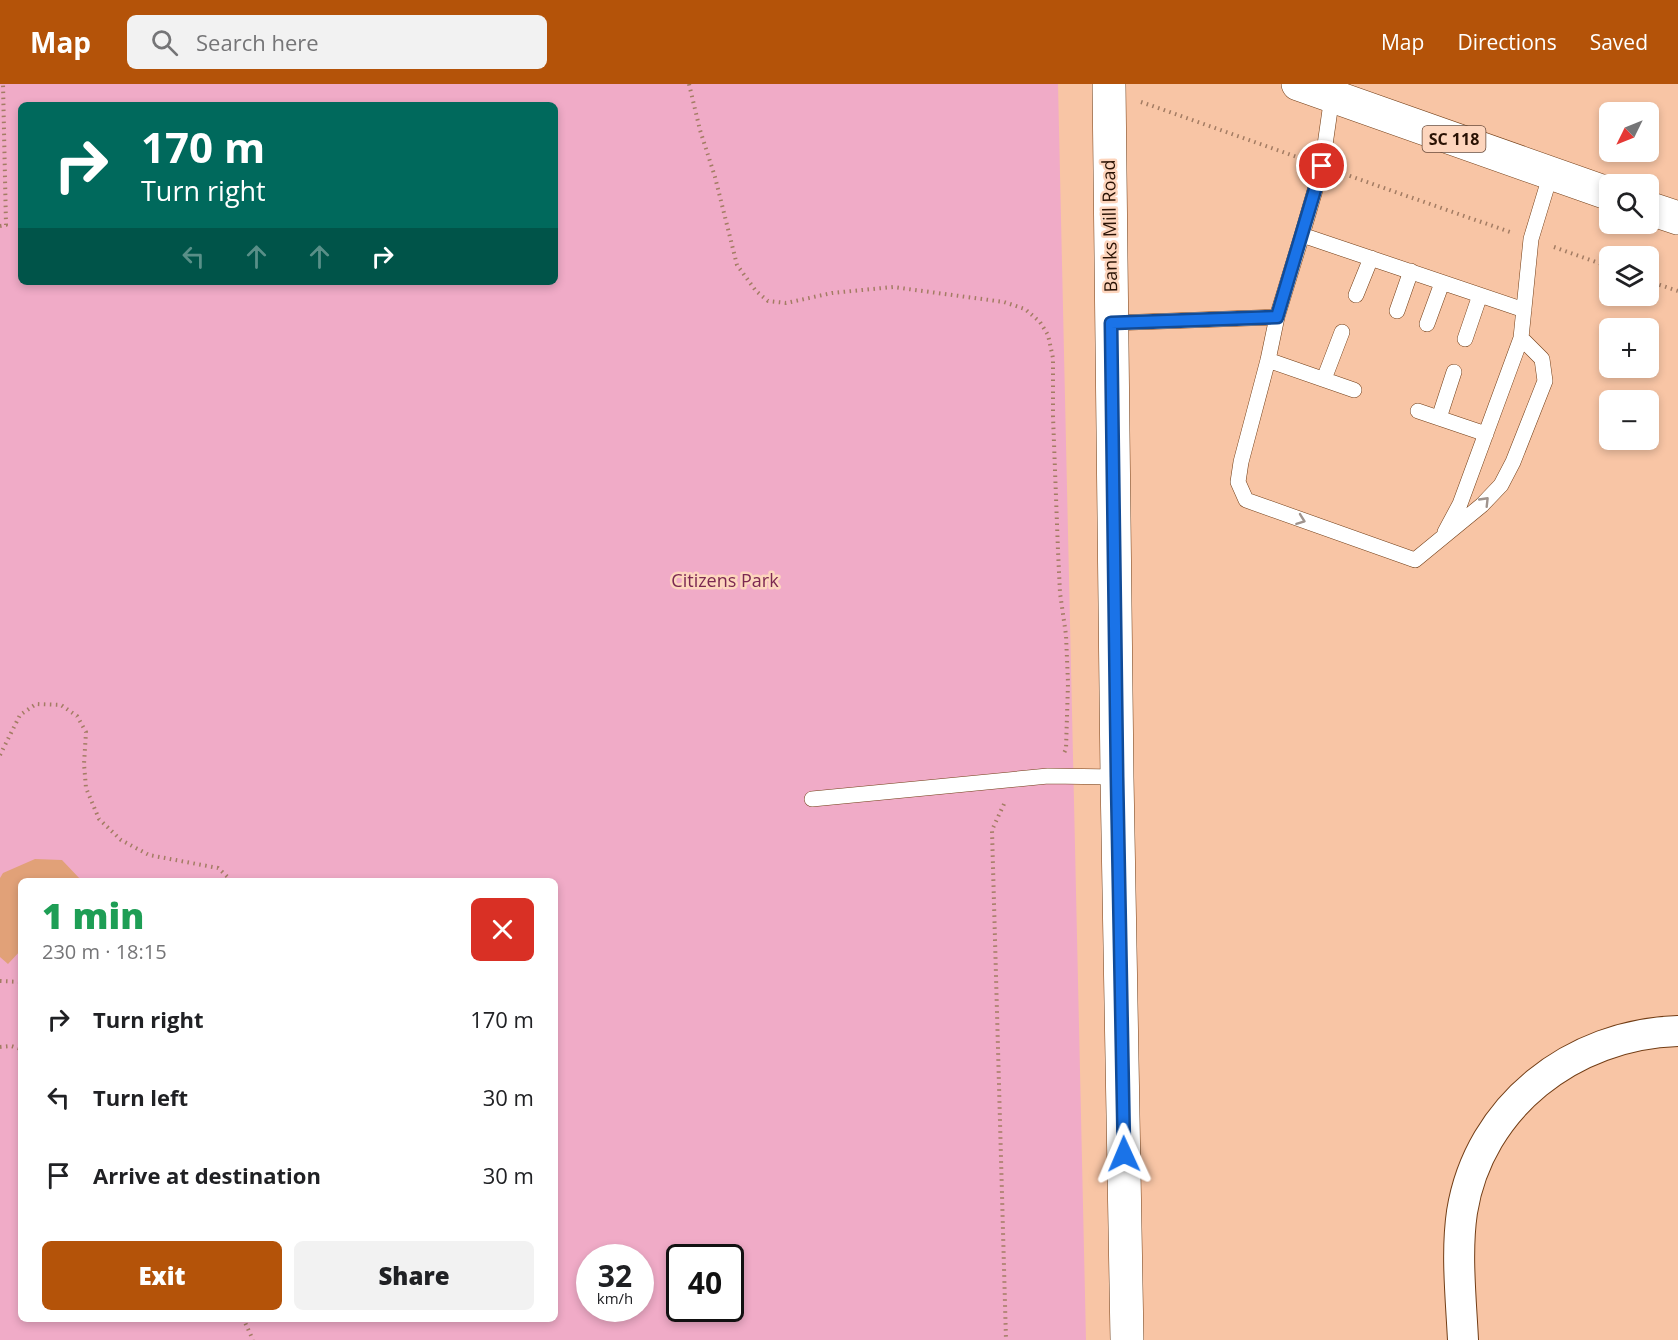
<!DOCTYPE html>
<html lang="en">
<head>
<meta charset="utf-8">
<style>
  body { margin:0; font-family:"Open Sans",sans-serif; background:#f2f2f2; color:#202124; height:100vh; display:flex; flex-direction:column; font-size:22px; white-space:nowrap }
  * { box-sizing:border-box; margin:0 }
  p { font-size:20px; color:#757577 }
  .icon { flex:none; width:33px; height:33px; fill:none; stroke:currentColor; stroke-width:2; stroke-linecap:round; stroke-linejoin:round }
  .map { position:relative; flex:1; overflow:hidden }
  .panel { position:absolute; left:18px; top:794px; width:540px; height:444px; display:flex; flex-direction:column; background:#fff; border-radius:9px; box-shadow:0 3px 9px #0003 }
  .panel>* { flex:none }
  .guide { position:absolute; left:18px; top:18px; width:540px; height:183px; border-radius:9px; box-shadow:0 3px 9px #0003; background:#00695c; color:#fff; overflow:hidden }
  .needle { width:39px; rotate:227deg }
  .fabs { position:absolute; left:1599px; top:18px; display:grid; gap:12px }
  .fabs a { display:grid; place-items:center; width:60px; height:60px; border-radius:9px; background:#fff; box-shadow:0 3px 9px #0003; font-size:30px }
  .speed { position:absolute; left:576px; top:1160px; display:flex; gap:12px; font-size:30px; font-weight:700; text-align:center }
  .speed>* { display:grid; place-content:center; width:78px; height:78px; border-radius:50%; background:#fff; box-shadow:0 3px 9px #0003; line-height:1 }
  .speed small { font-size:15px; font-weight:400 }
  .speed .limit { border:3px solid #111; border-radius:9px; background:#fff; color:#111 }
  .pin { position:absolute; display:grid; place-items:center; width:51px; height:51px; color:#fff; margin:-26px; border:3px solid #fff; border-radius:50%; box-shadow:0 2px 6px #0007 }
  .me { position:absolute; width:66px; margin:-33px; rotate:359deg; stroke-linejoin:round; filter:drop-shadow(0 0 4px #0008) }
  .turn { display:flex; align-items:center; gap:21px; height:126px; padding:0 24px; font-size:27px }
  .turn .icon { width:78px; height:78px; stroke-width:2.5 }
  .turn b { display:block; font-size:42px; line-height:51px }
  .lanes { display:flex; align-items:center; height:57px; padding:0 24px; background:#0003; justify-content:center; gap:30px; direction:ltr }
  .lanes .off { opacity:.35 }
  .round { display:grid; place-items:center; flex:none; width:63px; height:63px; border-radius:9px; background:#f2f2f2 }
  .headline { display:flex; align-items:center; justify-content:space-between; height:102px; padding:0 24px }
  h1 { font-size:36px; font-weight:800; line-height:45px; color:#1e9e55 }
  .cta { display:flex; gap:12px; margin-top:auto; padding:12px 24px }
  .cta a { flex:1; height:69px; border-radius:9px; background:#b45309; color:#fff; font-size:24px; font-weight:800; line-height:69px; text-align:center }
  .cta a+a { background:#f2f2f2; color:#202124 }
  ul { padding:0; list-style:none }
  li { display:flex; align-items:center; gap:18px; height:78px; padding:0 24px }
  li div { flex:1 }
  li b { display:block; font-size:22px }
  li em { font-style:normal }
  header { display:flex; align-items:center; gap:36px; box-sizing:border-box; height:84px; padding:0 30px; background:#b45309; color:#fff }
  header strong { font-size:28px }
  nav { display:flex; gap:33px; margin-inline-start:auto; font-size:21px }
  .search { width:420px; height:54px; background:#f2f2f2; display:flex; align-items:center; gap:15px; box-sizing:border-box; padding:0 21px; border-radius:9px; color:#757577; font-size:22px }
  .map>svg:first-child { display:block }
</style>
</head>
<body>
<header>
<strong>Map</strong>
<div class="search"><svg class="icon" aria-label="search" viewBox="0 0 24 24"><circle cx="10" cy="10" r="6"/><path d="M15 15l6 6"/></svg>Search here</div>
<nav><a>Map</a><a>Directions</a><a>Saved</a></nav>
</header>
<div class="map">
<svg width="1678" height="1256" viewBox="0 0 1678 1256">
  <rect width="100%" height="100%" fill="#f8c5a5"/>
  <path fill="#f0abc7" fill-rule="evenodd" d="M0,0H1058L1086,1256H0ZM21,21H555V198H21ZM21,796H555V1234H21ZM590,1173H640V1224H590ZM680,1173H730V1224H680Z"/>
  <path fill="#e1a178" d="M35,775L62,776L81,796H21V866L8,880L0,873V794L3,789Z"/>
  <g fill="none" stroke-linecap="round" stroke-linejoin="round">
    <defs>
      <path id="lane" d="M1332,12L1322,82L1302,151L1524,226
        M1356,211L1371,174
        M1397,227L1411,187
        M1277,233L1302,151
        M1111,239L1277,233L1268,276L1241,378L1238,398L1246,416L1415,476L1482,421L1501,401L1513,378L1545,297L1542,275L1521,254
        M1427,240L1442,199
        M1465,255L1480,211
        M1268,276L1354,306
        M1324,295L1342,248
        M1418,327L1486,350
        M1439,334L1454,288
        M1445,448L1460,420L1521,254L1531,155L1551,89
        M812,715L1048,692L1117,693"/>
      <path id="street" d="M1463,1256C1461,1215 1456,1169 1462,1128C1479,1022 1573,950 1678,947"/>
      <path id="secondary" d="M1109,0L1117,693L1127,1256"/>
      <path id="primary" d="M1298,0L1610,110
        M1648,124L1678,134"/>
    </defs>
    <use href="#lane" stroke="#723d15" stroke-width="16"/>
    <use href="#street" stroke="#723d15" stroke-width="32"/>
    <use href="#secondary" stroke="#723d15" stroke-width="34"/>
    <use href="#primary" stroke="#723d15" stroke-width="34"/>
    <path stroke="#a37c63" stroke-width="4" stroke-dasharray="1.5 4.5" stroke-linecap="butt" d="M689,0L700,46L715,93L737,181L756,207L768,217L786,219L832,209L893,203L1004,218L1025,225L1040,238L1048,251L1053,274V332L1058,467L1060,509L1066,551L1068,599L1066,665L1064,669
      M1141,18L1300,74
      M1344,90L1510,148
      M0,142L6,141L3,0
      M1554,163L1610,183
      M1648,197L1678,207
      M0,671L20,631L36,620L61,621L77,632L86,648L84,680L86,704L99,735L121,756L149,771L218,784L231,796
      M1004,720L992,746L1006,1256
      M0,897L21,898
      M0,963L11,962L21,965
      M243,1234L253,1256"/>
    <use href="#lane" stroke="#fff" stroke-width="15"/>
    <use href="#street" stroke="#fff" stroke-width="30"/>
    <use href="#secondary" stroke="#fff" stroke-width="33"/>
    <use href="#primary" stroke="#fff" stroke-width="33"/>
  </g>
  <defs><path id="oneway-chevron" d="M-2-3.5L2.5 0L-2 3.5" fill="none" stroke-width="1.6" stroke-linecap="round" stroke-linejoin="round" transform="scale(1.5)"/></defs>
  <g stroke="#9f948e">
    <use href="#oneway-chevron" transform="translate(1485 417) rotate(-46)"/>
    <use href="#oneway-chevron" transform="translate(1301 436) rotate(20)"/>
  </g>
  <g fill="none" stroke-linecap="round" stroke-linejoin="round">
    <defs>
      <path id="route" d="M1124,1070L1117,693L1111,239L1277,233L1322,82"/>
    </defs>
    <use href="#route" stroke="#114b97" stroke-width="15"/>
    <use href="#route" stroke="#1a73e8" stroke-width="10"/>
  </g>
  <g text-anchor="middle" stroke-width="5" stroke-linejoin="round" paint-order="stroke">
    <rect fill="#fdd5bd" stroke="#694c3c" stroke-width="1.5" x="1422.5" y="42" width="63" height="26" rx="4.5"/>
    <g font-size="16" font-weight="bold" fill="#291204">
      <text x="1454" y="61">SC 118</text>
    </g>
    <g font-size="18" fill="#291204" stroke="#fdd5bd">
      <text transform="translate(1110 142) rotate(-91)" y="6">Banks Mill Road</text>
    </g>
    <g font-size="18" fill="#7b2851" stroke="#fdd5bd">
      <text x="725" y="503">Citizens Park</text>
    </g>
  </g>
</svg>
<div class="fabs">
<a><svg class="needle" viewBox="-14 -14 28 28"><path d="M0-13l5 13h-10z" fill="#e53935"/><path d="M0 13l5-13h-10z" fill="#757577"/></svg></a>
<a><svg class="icon" aria-label="search" viewBox="0 0 24 24"><circle cx="10" cy="10" r="6"/><path d="M15 15l6 6"/></svg></a>
<a><svg class="icon" aria-label="layers" viewBox="0 0 24 24"><path d="M12 4l9 5-9 5-9-5zM3 14l9 5 9-5"/></svg></a>
<a>+</a>
<a>−</a>
</div>
<div class="speed"><div>32<small>km/h</small></div><div class="limit">40</div></div>
<div class="pin" style="left:1322px;top:82px;background:#d93025"><svg class="icon" aria-label="arrive" viewBox="0 0 24 24"><path d="M6 21V4h12l-3 4 3 4H6"/></svg></div>
<svg class="me" style="left:1124px;top:1070px" viewBox="-20 -20 40 40"><path d="M0-17L14 15 0 8-14 15z" fill="#1a73e8" stroke="#fff" stroke-width="4"/></svg>
<div class="guide">
<div class="turn"><svg class="icon" aria-label="right" viewBox="0 0 24 24"><path d="M7 20v-9h11M14 6l5 5-5 5"/></svg><div><b>170 m</b>Turn right</div></div>
<div class="lanes"><svg class="icon off" aria-label="left" viewBox="0 0 24 24"><path d="M17 20v-9H6M10 6l-5 5 5 5"/></svg><svg class="icon off" aria-label="ahead" viewBox="0 0 24 24"><path d="M12 20V5M6 11l6-6 6 6"/></svg><svg class="icon off" aria-label="ahead" viewBox="0 0 24 24"><path d="M12 20V5M6 11l6-6 6 6"/></svg><svg class="icon" aria-label="right" viewBox="0 0 24 24"><path d="M7 20v-9h11M14 6l5 5-5 5"/></svg></div>
</div>
<section class="panel">
<div class="headline"><div><h1>1 min</h1><p>230 m · 18:15</p></div><a class="round" style="background:#d93025;color:#fff"><svg class="icon" aria-label="close" viewBox="0 0 24 24"><path d="M6 6l12 12M18 6L6 18"/></svg></a></div>
<ul>
<li><svg class="icon" aria-label="right" viewBox="0 0 24 24"><path d="M7 20v-9h11M14 6l5 5-5 5"/></svg><div><b>Turn right</b></div><em>170 m</em></li>
<li><svg class="icon" aria-label="left" viewBox="0 0 24 24"><path d="M17 20v-9H6M10 6l-5 5 5 5"/></svg><div><b>Turn left</b></div><em>30 m</em></li>
<li><svg class="icon" aria-label="arrive" viewBox="0 0 24 24"><path d="M6 21V4h12l-3 4 3 4H6"/></svg><div><b>Arrive at destination</b></div><em>30 m</em></li>
</ul>
<div class="cta"><a>Exit</a><a>Share</a></div>
</section>
</div>
</body>
</html>
